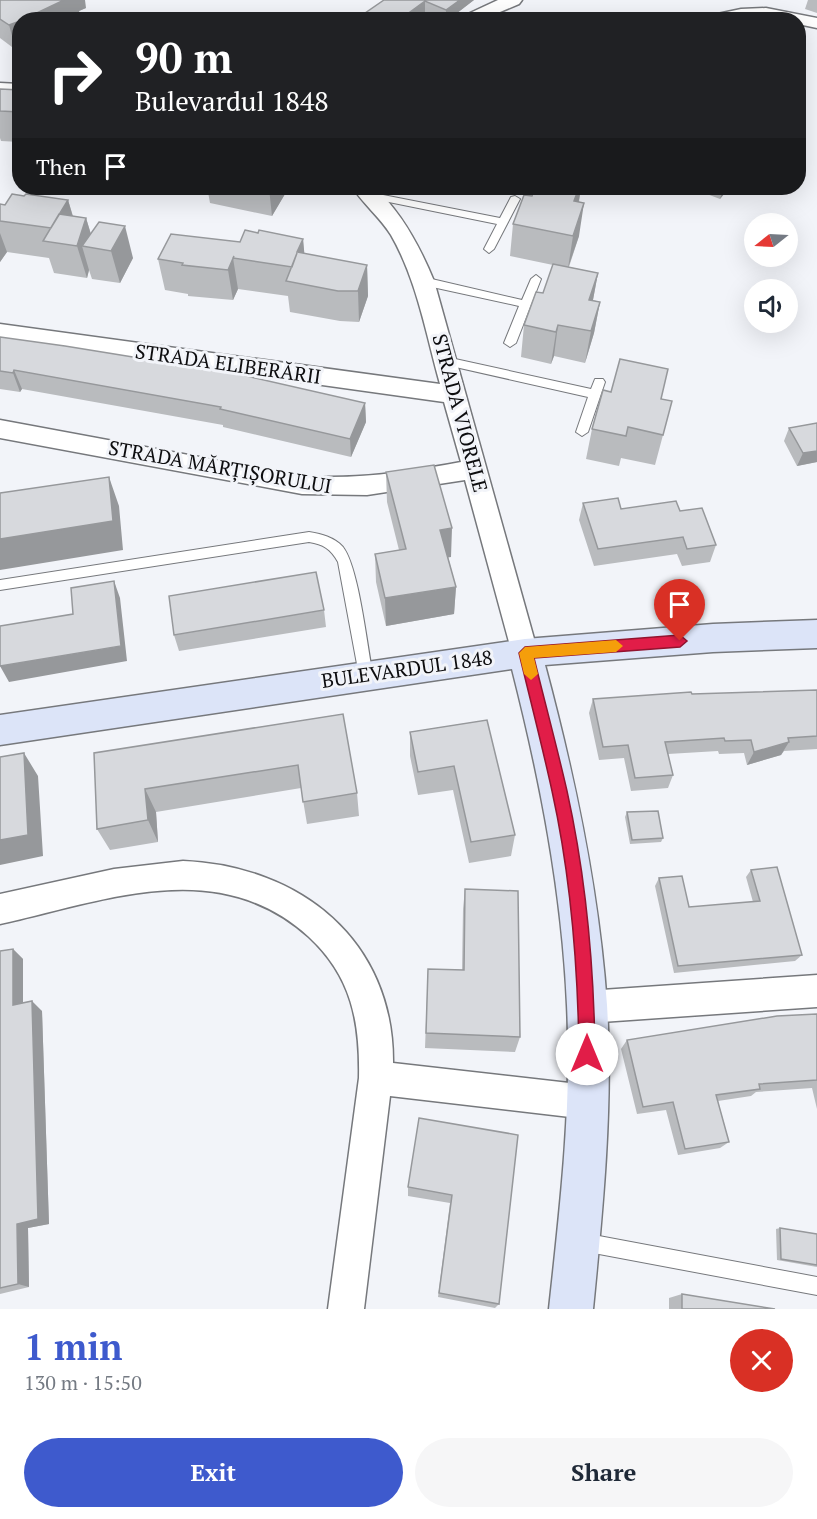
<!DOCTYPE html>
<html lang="en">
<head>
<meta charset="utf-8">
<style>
  body { margin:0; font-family:"PT Serif",serif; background:#f6f6f7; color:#1f2937; height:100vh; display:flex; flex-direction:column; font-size:22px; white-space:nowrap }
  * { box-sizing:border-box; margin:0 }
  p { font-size:20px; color:#747a83 }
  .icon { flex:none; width:33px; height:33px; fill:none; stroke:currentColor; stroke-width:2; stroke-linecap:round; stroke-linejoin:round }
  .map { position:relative; height:1309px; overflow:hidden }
  .panel { display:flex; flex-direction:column; background:#fff; flex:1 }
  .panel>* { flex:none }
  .hud { position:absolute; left:12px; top:12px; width:794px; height:183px; border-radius:24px; box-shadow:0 6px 24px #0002; background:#202124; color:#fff; overflow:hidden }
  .needle { width:39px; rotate:252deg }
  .buttons { position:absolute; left:744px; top:213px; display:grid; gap:12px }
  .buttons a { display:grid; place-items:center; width:54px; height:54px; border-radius:50%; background:#fff; box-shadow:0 6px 24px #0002; font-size:30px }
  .pin { position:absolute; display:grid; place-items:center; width:51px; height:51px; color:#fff; margin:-62px -26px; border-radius:50% 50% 50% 0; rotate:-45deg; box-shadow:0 0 6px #0007 }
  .pin .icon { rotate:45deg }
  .me { position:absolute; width:66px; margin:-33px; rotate:0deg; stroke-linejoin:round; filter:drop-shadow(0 0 4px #0008) }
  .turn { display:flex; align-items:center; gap:21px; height:126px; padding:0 24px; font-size:27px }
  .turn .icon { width:78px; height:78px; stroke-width:2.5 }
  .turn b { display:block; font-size:42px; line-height:51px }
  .then { display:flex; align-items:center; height:57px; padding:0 24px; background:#0003; gap:12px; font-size:22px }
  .round { display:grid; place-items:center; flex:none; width:63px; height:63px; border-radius:32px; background:#f6f6f7 }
  .head { display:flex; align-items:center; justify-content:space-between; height:102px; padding:0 24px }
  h1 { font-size:36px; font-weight:600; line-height:45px; color:#3e5acd }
  .cta { display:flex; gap:12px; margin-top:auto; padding:12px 24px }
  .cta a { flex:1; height:69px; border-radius:36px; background:#3e5acd; color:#fff; font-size:24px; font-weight:600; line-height:69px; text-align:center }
  .cta a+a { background:#f6f6f7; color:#1f2937 }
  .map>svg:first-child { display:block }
</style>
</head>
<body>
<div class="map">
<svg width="817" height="1309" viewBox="0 0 817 1309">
  <rect width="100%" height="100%" fill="#f2f4f9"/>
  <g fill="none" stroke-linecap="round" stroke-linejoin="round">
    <defs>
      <path id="lane" d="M373,193L500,218L511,197L515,196L520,199L494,249L489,253L484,249L497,224L369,198V194Z
        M536,275L541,279L516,343L510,347L504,343L519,306L423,285L418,281L423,277L522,300L531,279Z
        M446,357L591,389L595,379H603L605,382L588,432L582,436L576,432L588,397L442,364L440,361Z
        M309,532C321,534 334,537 343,547C359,568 367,646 373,675L371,679L366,681L361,679L359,675L338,562C331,549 323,544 309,542L0,590V580Z
        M583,1233L817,1277V1295L583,1251L577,1248L574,1242L577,1236Z"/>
      <path id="street" d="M498,0H522L519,4L481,20H455Z
        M766,8L817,18V28L798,24V20H705L708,16L741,9Z
        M0,83L20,84V96L0,95Z
        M353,188H375C402,213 420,247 434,281L538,653L535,661L525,664L515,661L512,653L465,480L367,495L302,494L0,438V420L302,476C356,480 408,472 461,462L444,402L0,340V324L440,384C426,334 417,280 391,235C380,217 364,205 353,188Z
        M183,861C300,866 394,940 393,1063L587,1085L599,1090L604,1102L599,1114L587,1119L390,1096L364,1309H328L359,1078C360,1022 352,977 309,937C218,854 105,901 0,924V894L114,869Z
        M817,975V1007L587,1023L576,1018L571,1007L576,996L587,991Z"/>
      <path id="secondary" d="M817,620V648L713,652L545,665C575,777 599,890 607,1005C613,1106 603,1208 593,1309H549C560,1208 572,1107 567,1005C562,891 540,779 512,669L0,745V715L525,639L713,624Z"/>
    </defs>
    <use href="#lane" stroke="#76787c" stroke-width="2"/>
    <use href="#street" stroke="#76787c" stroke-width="3"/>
    <use href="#secondary" stroke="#76787c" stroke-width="3"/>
    <use href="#lane" fill="#fff" fill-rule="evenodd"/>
    <use href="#street" fill="#fff" fill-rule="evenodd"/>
    <use href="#secondary" fill="#dce4f8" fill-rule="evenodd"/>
  </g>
  <path fill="#b9bbbe" d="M0,0L86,8L79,11L81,20H20L16,50L0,38Z
    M384,0H474L448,20H443L425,12Z
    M808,0H817V13L805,9Z
    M0,89L20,90V142L1,141L0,138Z
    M190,188H284L285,194L272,216L210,203L208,192Z
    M535,188H581L579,202V236L569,267L598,273L593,300L600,302L594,333L585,363L554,356L551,364L521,357L524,325L543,293L553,265L510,256L513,224L532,196Z
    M691,188H729L720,199Z
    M24,196L68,200L73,216L86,218L91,234L133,258L120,283L92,279L89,270L87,278L54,273L49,258L7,252L0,262V204L5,205Z
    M303,239L304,254L367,265L368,296L359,322L340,321L290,312L288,296L238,289L233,300L188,296V294L165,290L158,259L240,242Z
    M0,337L365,403L366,422L351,457L223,427V425L22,389L20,392L0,389Z
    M661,399L663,435L655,465L621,458L619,466L586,459L592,429Z
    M817,423V462L797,466L784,441L789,428Z
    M386,472L451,557H448L456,587L454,614L386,626L376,582L375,554L399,550L387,502Z
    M583,503L621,509L680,511L716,545L710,562L682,566L677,554L594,566L579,520Z
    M324,610L326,627L179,651L174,635Z
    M817,690V749L784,751L781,755L747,765L744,753L719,754L718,751L668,754L673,775L668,788L631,791L624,758L599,760L589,713L593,699Z
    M343,714L357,793L359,816L307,824L301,788L156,812L158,842L110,850L97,829L94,753Z
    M487,720L515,835L511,856L469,863L453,790L418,795L410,756V732Z
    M627,812L663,838L661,842L630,844L625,817Z
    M751,870L802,955L795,961L674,973L655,886L659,878L689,907L753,902L746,877Z
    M465,889L520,1037L515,1052L425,1048L428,969L462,970L463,909Z
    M13,949L23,959V1003L42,1011L49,1224L28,1228L29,1287L0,1294V951Z
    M817,1014V1109L812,1088L756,1092L751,1096L718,1101L729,1142L720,1148L678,1155L666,1110L637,1114L621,1049L627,1040Z
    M518,1135L499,1304L495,1308L438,1297L450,1203L408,1196V1187Z
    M780,1228L817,1234V1267L777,1260L776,1229Z
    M682,1294L775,1309H669V1298Z"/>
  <path fill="#96989b" d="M64,0H85L86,8L79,11L81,20H22Z
    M460,0H474L448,20H446V10Z
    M425,1V12L414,20H399Z
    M20,21V49L16,50L9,25Z
    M269,188H284L285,194L272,216Z
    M579,188H581L577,211L574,201Z
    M723,188H729L720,199Z
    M68,200L77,231L52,228Z
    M584,203L579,236L568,268L573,236Z
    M86,218L95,248L82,246L89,270L87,278L77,246Z
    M125,226L133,258L120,283L111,251Z
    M0,233L7,252L0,262Z
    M303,239L306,270L297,252Z
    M233,258L238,289L233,300L228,270Z
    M367,265L368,296L359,322L358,291Z
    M598,273L592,305L584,331L589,300Z
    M600,302L594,333L585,363L591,331Z
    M558,325L554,356L551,364L556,332Z
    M14,370L22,389L20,392L13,373Z
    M365,403L366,422L351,457L350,439Z
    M817,451V462L797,466L803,453Z
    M109,477L119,506L123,550L0,570V539Z
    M452,528L451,557L439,559L440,530Z
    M114,581L120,598L127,661L9,682L0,666L121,646Z
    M456,587L454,614L386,626L385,598Z
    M789,742L781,755L747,765L754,752Z
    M24,753L38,776L43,856L0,865V840Z
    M145,789L156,812L158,842L148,820Z
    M13,949L23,959V1015L13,1005Z
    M32,1001L42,1011L49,1224L28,1228L29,1287L18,1284L17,1224Z"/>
  <path fill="#d7d9dd" stroke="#96989b" stroke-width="1.5" d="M0,0H64L22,20H20V21L9,25L0,19Z
    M384,0H460L446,10L425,1L399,20H355Z
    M0,89L20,90V112L0,111Z
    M535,188H579L574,201L584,203L573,236L513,224L524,195L532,196Z
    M12,194L24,196L26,194L68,200L51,228L0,221V204L5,205Z
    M59,214L86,218L77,246L43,241Z
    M99,222L125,226L111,251L82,246Z
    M245,230L258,233L259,230L303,239L297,252L367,265L358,291H338L286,281L297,253L292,267L233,258L234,256L228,270L182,265L183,263L158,259L171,234L240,242Z
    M553,264L598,273L589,300L600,302L591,331L558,325L556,332L524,325L536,292L543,293Z
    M0,337L65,346L238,374L365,403L350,439L220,409L221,407L14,370L13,373L0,371Z
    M620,359L668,369L661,399L672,401L663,435L628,427L626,436L592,429L603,390L611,392Z
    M817,423V451L803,453L789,428Z
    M434,465L452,528L440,530L456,587L385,598L375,554L406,549L386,472Z
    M109,477L113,521L0,539V493Z
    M618,498L621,509L676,501L680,511L702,508L716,545L687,549L683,537L598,549L583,503Z
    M316,572L324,610L174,635L169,596Z
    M114,581L121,646L0,666V626L73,614L71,588Z
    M817,690V736L788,738L789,742L754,752L751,740L725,741L724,738L665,742L673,775L635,778L628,745L603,747L593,699L691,692L692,694Z
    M343,714L357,793L303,802L298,765L145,789L148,820L97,829L94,753Z
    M487,720L515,835L471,842L454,766L418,772L410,732Z
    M24,753L28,835L0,840V757Z
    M658,811L663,838L632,840L627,812Z
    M777,867L802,955L678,966L659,878L682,876L689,907L724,904L760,901L751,870Z
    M465,889L518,891L520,1037L426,1033L428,969L464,970Z
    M13,949V1005L32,1001L38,1219L17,1224L18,1284L0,1288V951Z
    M817,1014V1080L759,1084L760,1089L716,1095L729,1142L685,1149L673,1102L643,1107L627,1040L777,1016Z
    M419,1118L518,1135L499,1304L439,1293L452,1195L408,1187Z
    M780,1228L817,1234V1265L781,1259Z
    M682,1294L775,1309H682Z"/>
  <path fill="#e11d48" stroke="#92132f" stroke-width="1.5" d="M680,635L687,641L680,647L534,658C545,703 557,747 567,791C586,877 594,967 595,1054L593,1060L587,1063L581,1060L579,1054C578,967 571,877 552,791C542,745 530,699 519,653L525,647Z"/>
  <path fill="#f59e0b" d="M616,640L623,646L616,652L534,658L538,674L531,680L524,674L519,653L525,647Z"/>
  <g text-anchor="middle" stroke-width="6" stroke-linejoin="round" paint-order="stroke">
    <g font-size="20" fill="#0d0d0f" stroke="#f2f4f9">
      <text transform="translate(228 364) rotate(8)" y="7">STRADA ELIBERĂRII</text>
      <text transform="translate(460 413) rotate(75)" y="7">STRADA VIORELE</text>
      <text transform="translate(220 467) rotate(10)" y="7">STRADA MĂRȚIȘORULUI</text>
      <text transform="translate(407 669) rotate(-8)" y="7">BULEVARDUL 1848</text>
    </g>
  </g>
</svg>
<div class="buttons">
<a><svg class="needle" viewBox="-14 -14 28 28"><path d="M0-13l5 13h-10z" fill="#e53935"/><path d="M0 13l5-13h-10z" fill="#747a83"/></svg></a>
<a><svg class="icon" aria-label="sound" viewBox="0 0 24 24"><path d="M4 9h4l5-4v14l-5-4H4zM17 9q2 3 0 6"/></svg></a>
</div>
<div class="pin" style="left:680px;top:641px;background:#d93025"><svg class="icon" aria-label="arrive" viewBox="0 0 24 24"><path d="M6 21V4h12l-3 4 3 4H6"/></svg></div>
<svg class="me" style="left:587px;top:1054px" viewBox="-20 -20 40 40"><circle r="19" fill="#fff"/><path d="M0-13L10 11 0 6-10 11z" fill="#e11d48"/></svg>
<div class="hud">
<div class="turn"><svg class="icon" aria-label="right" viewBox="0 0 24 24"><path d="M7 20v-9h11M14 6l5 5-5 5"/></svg><div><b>90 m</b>Bulevardul 1848</div></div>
<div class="then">Then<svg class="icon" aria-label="arrive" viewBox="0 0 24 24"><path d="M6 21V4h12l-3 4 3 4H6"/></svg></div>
</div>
</div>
<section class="panel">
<div class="head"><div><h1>1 min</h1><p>130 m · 15:50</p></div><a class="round" style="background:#d93025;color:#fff"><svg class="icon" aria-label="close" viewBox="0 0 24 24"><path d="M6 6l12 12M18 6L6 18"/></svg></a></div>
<div class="cta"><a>Exit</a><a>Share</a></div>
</section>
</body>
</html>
